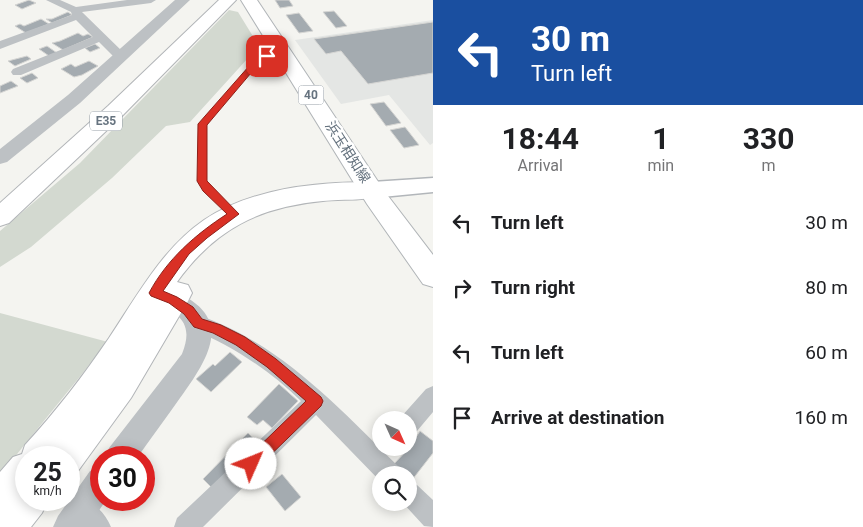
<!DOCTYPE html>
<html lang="en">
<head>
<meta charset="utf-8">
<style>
  body { margin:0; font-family:Roboto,"Noto Sans JP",sans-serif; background:#f6f6f6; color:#202124; height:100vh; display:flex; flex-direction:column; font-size:19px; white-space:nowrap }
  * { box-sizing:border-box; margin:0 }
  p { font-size:16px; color:#757577 }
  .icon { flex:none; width:28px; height:28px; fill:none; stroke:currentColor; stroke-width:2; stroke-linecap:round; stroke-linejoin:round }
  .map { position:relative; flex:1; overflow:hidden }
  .drawer { display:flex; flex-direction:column; background:#fff; width:430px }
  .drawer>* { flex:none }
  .hud { background:#1a4fa0; color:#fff; overflow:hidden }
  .needle { width:32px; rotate:135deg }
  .buttons { position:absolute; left:372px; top:411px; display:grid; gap:10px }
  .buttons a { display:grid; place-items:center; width:45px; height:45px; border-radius:50%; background:#fff; box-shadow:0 2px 12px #0003; font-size:25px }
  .speed { position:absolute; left:15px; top:446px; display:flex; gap:10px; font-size:25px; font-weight:700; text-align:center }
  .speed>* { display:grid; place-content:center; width:65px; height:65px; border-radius:50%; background:#fff; box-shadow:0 2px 12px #0003; line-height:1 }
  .speed small { font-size:12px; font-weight:400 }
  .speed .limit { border:8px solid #d22; background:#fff; color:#111 }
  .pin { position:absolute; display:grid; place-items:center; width:42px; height:42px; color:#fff; margin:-21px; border-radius:10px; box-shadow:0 2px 8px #0006 }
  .me { position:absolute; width:55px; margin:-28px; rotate:46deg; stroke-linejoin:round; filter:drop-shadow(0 0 4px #0008) }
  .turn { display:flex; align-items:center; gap:18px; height:105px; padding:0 15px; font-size:22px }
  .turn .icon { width:65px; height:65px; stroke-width:2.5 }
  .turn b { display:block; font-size:35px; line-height:42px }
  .eta { display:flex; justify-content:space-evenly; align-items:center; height:85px; text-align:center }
  .eta b { font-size:30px; font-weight:700; line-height:35px }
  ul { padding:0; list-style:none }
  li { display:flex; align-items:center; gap:15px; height:65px; padding:0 15px }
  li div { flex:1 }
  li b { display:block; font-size:19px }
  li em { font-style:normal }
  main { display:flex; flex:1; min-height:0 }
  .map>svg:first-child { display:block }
</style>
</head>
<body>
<main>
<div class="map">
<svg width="433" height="527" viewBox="0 0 433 527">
  <rect width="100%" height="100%" fill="#f4f4f0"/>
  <path fill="#e4e6e4" d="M433,20V143L430,145L389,95L341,104L295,40Z"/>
  <path fill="#d3d9d0" d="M229,10L238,12L259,46L190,122L166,126L112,178L31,247L0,267V231L80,163Z
    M0,313L108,342L0,475Z"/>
  <path fill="#a4abb0" stroke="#d5d5d3" d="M29,0L36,3L22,9L15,5Z
    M275,0H289L293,6L280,8Z
    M334,11L347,26L336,28L323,12Z
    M68,12L72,15L52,23L46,19H52Z
    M299,13L313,31L299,33L286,15Z
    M41,19L49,24L26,33L15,26L20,24L24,26Z
    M433,22V73L368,84L341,51L326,54L314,39Z
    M78,33L83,36L88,34L93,37L63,50L52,43L60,41Z
    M95,44L100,48L90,52L85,48Z
    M47,46L57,53L49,56L39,49Z
    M27,56L31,59L15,66L8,61Z
    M89,61L98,66L82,75L74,77L61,69L71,64L75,67Z
    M32,73L38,78L27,83L20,78Z
    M11,81L18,86L0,93V86Z
    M384,102L401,123L386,126L370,104Z
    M405,127L419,145L404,148L390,130Z
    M230,352L242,362L211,392L196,379L213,364L215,366Z
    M279,384L298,401L272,428L263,420L257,425L247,417Z
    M420,431L433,441V453L412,480L394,464L409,448Z
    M248,433L257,442L212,488L203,479Z
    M282,474L301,497L285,511L266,487Z"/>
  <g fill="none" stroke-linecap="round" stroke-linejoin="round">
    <defs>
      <path id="secondary" d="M433,178V192L372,198L364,195L361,190L364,185L372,182Z"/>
      <path id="primary" d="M241,0H257L385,192L433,255V287L423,284L367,204Z"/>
      <path id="motorway" d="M219,0H236L123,115L9,223L0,226V203L108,106Z
        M372,182L381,184L384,190L381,196C363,201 342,199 323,201C259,207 215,229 177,282L188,285L192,293L188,301L131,398L78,471L69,474V458H26V500H48L42,513L31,527H0V472L13,457L22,454L25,445C56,411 84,375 109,338C137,296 162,249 204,220C252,188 316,182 372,182Z"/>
    </defs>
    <use href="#secondary" stroke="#b2b6ba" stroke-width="3"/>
    <use href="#primary" stroke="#b1b5b8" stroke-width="2"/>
    <use href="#motorway" stroke="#b2b5b8" stroke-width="2"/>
    <path fill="#bdc1c4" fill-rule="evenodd" d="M283,50L286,52L285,53L261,60L205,124L206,181L238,214L237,216H231L204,190L198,181L199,124L257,58Z"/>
    <path fill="#bdc1c4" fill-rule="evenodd" d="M46,0H60L76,7L127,0H156L151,3L82,12L125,54L127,57L125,60H117L99,42L21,75H13L11,72L13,69L93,37L76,20L0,49V41L72,15L71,12Z
      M198,315C280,343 338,407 399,467L403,475H381V482L316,415L203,527H174L177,518L301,401C269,370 233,346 191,329L188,323L191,317Z
      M433,386V412L417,431L409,434V420H400L401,417L426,389Z
      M409,481L417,485L433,500V527L424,526L402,502H409Z
      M81,497C94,502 106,514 111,527H82L72,518L69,509L72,500Z"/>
    <path fill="#bdc1c4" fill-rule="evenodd" d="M175,0H190L80,103L7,162L0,164V149L68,95Z
      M158,285C233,310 218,346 180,398C166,418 151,438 137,458H105L109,448L182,354C195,322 178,312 150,301L146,294L150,287Z
      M101,467V500H106L88,527H53L58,516L90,471Z"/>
    <use href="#secondary" fill="#fff" fill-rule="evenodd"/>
    <use href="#primary" fill="#fff" fill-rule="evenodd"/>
    <use href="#motorway" fill="#fff" fill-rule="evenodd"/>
  </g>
  <path fill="#d93025" stroke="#8d1f18" d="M267,53L269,54V57L262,60L207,125V181L239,214L207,238L189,254L163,291L177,297L193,307L202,319L221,325L245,337L276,359L321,397L323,401L321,406L256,469L251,472L246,469L244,464L246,459L306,401L267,367L236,345L213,333L194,327L184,314L169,303L151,296L149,293C167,259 196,234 227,214L203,191L197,181L198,124L257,57Z"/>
  <g text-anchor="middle" stroke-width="5" stroke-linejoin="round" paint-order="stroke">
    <g fill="#fff" stroke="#949da5" stroke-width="1">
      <rect x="298.5" y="85.5" width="25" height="19" rx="4"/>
      <rect x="90" y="111.5" width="32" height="19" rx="4"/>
    </g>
    <g font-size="12" font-weight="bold" fill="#66737f">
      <text x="311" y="99">40</text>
      <text x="106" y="125">E35</text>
    </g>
    <g font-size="14" fill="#66737f" stroke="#fff">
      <text transform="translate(348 152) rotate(57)" y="5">浜玉相知線</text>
    </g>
  </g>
</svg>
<div class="buttons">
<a><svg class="needle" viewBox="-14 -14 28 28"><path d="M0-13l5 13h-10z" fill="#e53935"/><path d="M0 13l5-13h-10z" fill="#757577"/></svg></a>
<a><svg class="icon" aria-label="search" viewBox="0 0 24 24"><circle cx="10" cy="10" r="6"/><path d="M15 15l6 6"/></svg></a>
</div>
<div class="speed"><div>25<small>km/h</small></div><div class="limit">30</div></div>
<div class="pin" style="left:267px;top:56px;background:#d93025"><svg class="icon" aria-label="arrive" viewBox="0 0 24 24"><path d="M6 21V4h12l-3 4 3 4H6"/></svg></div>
<svg class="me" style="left:251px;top:464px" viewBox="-20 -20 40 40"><circle r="19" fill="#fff"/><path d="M0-13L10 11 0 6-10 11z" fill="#d93025"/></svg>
</div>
<section class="drawer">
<div class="hud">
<div class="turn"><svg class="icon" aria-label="left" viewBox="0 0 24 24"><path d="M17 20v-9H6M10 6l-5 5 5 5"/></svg><div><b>30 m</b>Turn left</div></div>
</div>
<div class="eta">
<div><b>18:44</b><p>Arrival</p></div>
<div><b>1</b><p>min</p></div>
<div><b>330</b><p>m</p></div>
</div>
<ul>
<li><svg class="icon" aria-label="left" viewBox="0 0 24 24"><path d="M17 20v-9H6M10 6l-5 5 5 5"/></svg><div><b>Turn left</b></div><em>30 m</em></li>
<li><svg class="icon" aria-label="right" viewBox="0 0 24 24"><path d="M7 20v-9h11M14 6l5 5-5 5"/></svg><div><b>Turn right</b></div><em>80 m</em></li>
<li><svg class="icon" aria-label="left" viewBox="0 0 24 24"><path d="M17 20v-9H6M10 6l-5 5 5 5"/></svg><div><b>Turn left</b></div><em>60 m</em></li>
<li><svg class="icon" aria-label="arrive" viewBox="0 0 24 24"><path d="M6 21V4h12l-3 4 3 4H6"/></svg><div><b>Arrive at destination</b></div><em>160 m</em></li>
</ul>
</section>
</main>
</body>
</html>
